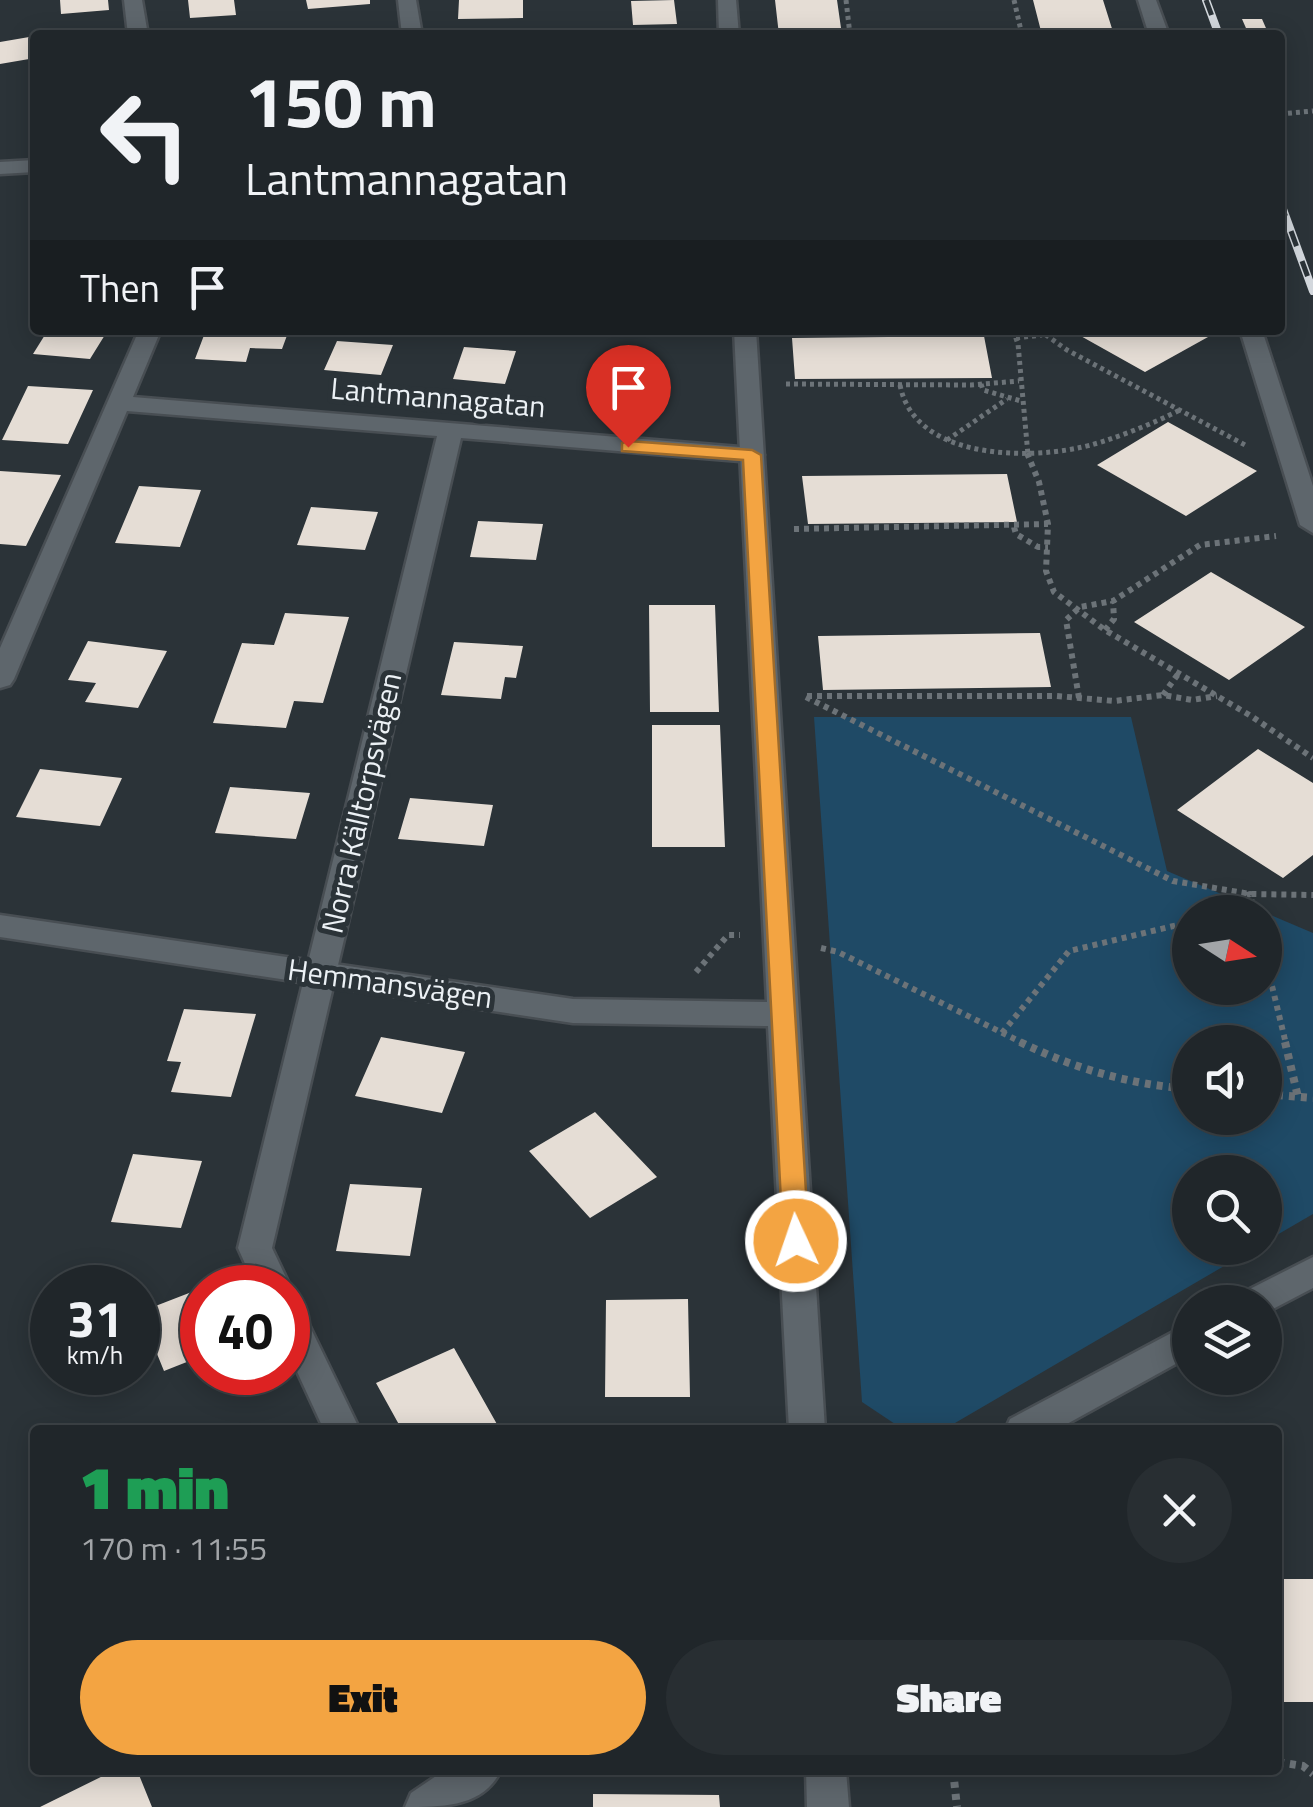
<!DOCTYPE html>
<html lang="en">
<head>
<meta charset="utf-8">
<style>
  body { margin:0; font-family:"Titillium Web",sans-serif; background:#282e32; color:#f1f3f6; height:100vh; display:flex; flex-direction:column; font-size:38px; white-space:nowrap }
  * { box-sizing:border-box; margin:0 }
  p { font-size:32px; color:#a2a5a8 }
  .icon { flex:none; width:55px; height:55px; fill:none; stroke:currentColor; stroke-width:2; stroke-linecap:round; stroke-linejoin:round }
  .map { position:relative; flex:1; overflow:hidden }
  .drawer { position:absolute; left:30px; top:1425px; width:1252px; height:350px; display:flex; flex-direction:column; background:#20262a; border-radius:10px; box-shadow:0 5px 25px #0003,0 0 0 2px #3d4347 }
  .drawer>* { flex:none }
  .top-card { position:absolute; left:30px; top:30px; width:1255px; height:305px; border-radius:10px; box-shadow:0 5px 25px #0003,0 0 0 2px #3d4347; background:#20262a; color:#f1f3f6; overflow:hidden }
  .needle { width:65px; rotate:102deg }
  .fabs { position:absolute; left:1172px; top:895px; display:grid; gap:20px }
  .fabs a { display:grid; place-items:center; width:110px; height:110px; border-radius:50%; background:#20262a; box-shadow:0 5px 25px #0003,0 0 0 2px #3d4347; font-size:50px }
  .speed { position:absolute; left:30px; top:1265px; display:flex; gap:20px; font-size:50px; font-weight:700; text-align:center }
  .speed>* { display:grid; place-content:center; width:130px; height:130px; border-radius:50%; background:#20262a; box-shadow:0 5px 25px #0003,0 0 0 2px #3d4347; line-height:1 }
  .speed small { font-size:25px; font-weight:400 }
  .speed .limit { border:15px solid #d22; background:#fff; color:#111 }
  .pin { position:absolute; display:grid; place-items:center; width:85px; height:85px; color:#fff; margin:-102px -42px; border-radius:50% 50% 50% 0; rotate:-45deg; box-shadow:0 0 10px #0007 }
  .pin .icon { rotate:45deg }
  .me { position:absolute; width:110px; margin:-55px; rotate:357deg; stroke-linejoin:round; filter:drop-shadow(0 0 8px #0008) }
  .turn { display:flex; align-items:center; gap:35px; height:210px; padding:0 50px; font-size:45px }
  .turn .icon { width:130px; height:130px; stroke-width:2.5 }
  .turn b { display:block; font-size:70px; line-height:85px }
  .then { display:flex; align-items:center; height:95px; padding:0 50px; background:#0003; gap:20px; font-size:38px }
  .round { display:grid; place-items:center; flex:none; width:105px; height:105px; border-radius:52px; background:#282e32 }
  .summary { display:flex; align-items:center; justify-content:space-between; height:170px; padding:0 50px }
  h1 { font-size:60px; font-weight:800; line-height:75px; color:#1e9e55 }
  .button { display:flex; gap:20px; margin-top:auto; padding:20px 50px }
  .button a { flex:1; height:115px; border-radius:60px; background:#f3a442; color:#111; font-size:40px; font-weight:800; line-height:115px; text-align:center }
  .button a+a { background:#282e32; color:#f1f3f6 }
  .map>svg:first-child { display:block }
</style>
</head>
<body>
<div class="map">
<svg width="1313" height="1807" viewBox="0 0 1313 1807">
  <rect width="100%" height="100%" fill="#2b3338"/>
  <path fill="#1f4a66" fill-rule="evenodd" d="M814,717H1131L1167,871L1313,933V1214L1265,1242V1172H1190V1248H1255L943,1430H904L862,1402ZM1190,912H1265V988H1190ZM1190,1042H1265V1118H1190Z"/>
  <path fill="#e5ddd5" d="M60,0H108L109,10L61,14Z
    M188,0H234L236,15L190,18Z
    M306,0H370V4L308,9Z
    M459,0H523V18L458,19Z
    M674,0L677,24L633,25L631,1Z
    M775,0H837L842,35H779Z
    M1033,0H1103L1114,35H1042Z
    M1242,19H1262L1269,35H1249Z
    M35,36V58L0,64V42Z
    M48,330H108L90,359L33,354Z
    M206,330H289L282,349L250,348L246,362L195,359Z
    M1070,330H1214L1217,332L1145,372Z
    M984,336L992,378L795,379L792,338Z
    M337,341L393,345L381,375L324,370Z
    M464,347L516,351L505,384L453,379Z
    M28,386L93,390L68,444L2,440Z
    M1168,422L1257,471L1186,516L1097,465Z
    M0,471L61,475L26,546L0,544Z
    M1007,474L1017,522L808,524L802,476Z
    M139,486L201,490L180,547L115,543Z
    M311,507L378,512L365,550L297,545Z
    M478,521L543,524L536,560L470,557Z
    M1211,572L1305,627L1229,680L1134,622Z
    M649,605H715L719,712H650Z
    M285,613L349,617L323,703L294,701L286,728L213,723L242,643L274,645Z
    M1040,633L1051,687L823,690L818,636Z
    M88,641L167,651L138,708L85,702L96,683L68,680Z
    M454,642L523,646L516,678L505,677L501,699L441,695Z
    M652,725H720L725,847H652Z
    M1258,749L1313,783V855L1283,878L1177,810Z
    M40,769L122,778L100,826L16,817Z
    M230,787L310,793L296,839L215,833Z
    M410,798L493,805L484,846L398,839Z
    M184,1009L256,1014L231,1097L171,1092L181,1062L167,1061Z
    M381,1037L465,1052L442,1113L355,1096Z
    M595,1112L657,1177L590,1218L529,1151Z
    M133,1154L202,1161L181,1228L111,1222Z
    M350,1184L422,1188L410,1256L336,1251Z
    M202,1288V1356L164,1371L140,1312Z
    M688,1299L690,1397H605L606,1300Z
    M454,1348L498,1426L489,1430H402L376,1383Z
    M1278,1579H1313V1702H1278Z
    M115,1770H137L152,1807H40Z
    M593,1794L719,1795L720,1807H593Z"/>
  <g fill="none" stroke-linecap="round" stroke-linejoin="round">
    <defs>
      <path id="street" d="M124,0H142L148,35H128Z
        M398,0H416L422,35H402Z
        M1138,0H1156L1169,35H1149Z
        M35,160V172L0,174V162Z
        M139,330H161L133,397L752,448L764,455L752,462L461,438L272,1248L291,1288L288,1296V1288H256L238,1248L437,436L127,411L14,679L10,685L0,688V648Z
        M1240,330H1262L1313,486V533L1300,525Z
        M1313,1257V1288L1265,1313V1302H1239L1244,1292Z
        M288,1301L300,1306L360,1430H324L288,1352Z
        M1190,1323V1356L1056,1430H1005L1010,1419Z
        M445,1770H501C484,1807 443,1807 405,1807L411,1793Z"/>
      <path id="secondary" d="M718,0H736L739,35H719Z
        M734,330H756L825,1430H789L768,1026L573,1023L0,937V915L573,999L767,1002Z
        M806,1770H846L849,1807H807Z"/>
    </defs>
    <use href="#street" stroke="#484e53" stroke-width="5"/>
    <use href="#secondary" stroke="#484e53" stroke-width="5"/>
    <path stroke="#6c7378" stroke-width="5" stroke-dasharray="4 4" stroke-linecap="butt" d="M846,0L850,35
      M1014,0L1022,35
      M1280,114L1313,111
      M1013,330L1018,344L1028,455
      M1039,330L1067,350L1247,446
      M1016,338L1042,335
      M786,384L971,385L1019,381
      M981,384L983,390L1021,401
      M900,385C914,457 1019,460 1078,448C1105,443 1155,423 1180,410
      M947,440L1007,399"/>
    <path stroke="#6c7378" stroke-width="6" stroke-dasharray="5 5" stroke-linecap="butt" d="M1027,453L1039,482L1048,524L1046,571L1054,592L1105,630L1251,716L1313,758
      M1014,527L1016,534L1038,547H1048
      M794,529L1048,524
      M1105,630L1114,619L1113,601
      M1163,695L1178,674
      M807,696H1057L1114,701L1163,695L1192,700L1217,696
      M806,697L1173,881L1250,894L1313,895
      M1079,698L1066,620L1080,607L1113,601L1200,545L1276,536
      M1210,912L1250,894L1254,912
      M821,948L838,952L1025,1044
      M1265,957L1286,1044
      M696,972L728,935H740
      M1002,1033L1069,951L1190,922"/>
    <path stroke="#6c7378" stroke-width="8" stroke-dasharray="6 6" stroke-linecap="butt" d="M1020,1042C1076,1069 1127,1084 1190,1089
      M1285,1042L1298,1097
      M1265,1094L1313,1098
      M1278,1762L1303,1766L1313,1774
      M953,1770L957,1807"/>
    <use href="#street" fill="#5e666c" fill-rule="evenodd"/>
    <use href="#secondary" fill="#5e666c" fill-rule="evenodd"/>
    <defs>
      <path id="rail" d="M1206,0L1219,35
        M1280,201L1313,291"/>
    </defs>
    <use href="#rail" stroke="#d3d8dd" stroke-width="8"/>
    <use href="#rail" stroke="#2b3338" stroke-width="5" stroke-dasharray="16" stroke-linecap="butt"/>
  </g>
  <path fill="#f3a442" stroke="#9e6b2b" stroke-width="2.5" d="M628,441L752,450L761,455L809,1241L805,1249L796,1252L787,1249L783,1241L743,460L622,451V443Z"/>
  <g text-anchor="middle" stroke-width="10" stroke-linejoin="round" paint-order="stroke">
    <g font-size="30" fill="#ecf1f5" stroke="#2b3338">
      <text transform="translate(438 398) rotate(5)" y="10">Lantmannagatan</text>
      <text transform="translate(362 803) rotate(-77)" y="10">Norra Källtorpsvägen</text>
      <text transform="translate(390 984) rotate(8)" y="10">Hemmansvägen</text>
    </g>
  </g>
</svg>
<div class="fabs">
<a><svg class="needle" viewBox="-14 -14 28 28"><path d="M0-13l5 13h-10z" fill="#e53935"/><path d="M0 13l5-13h-10z" fill="#a2a5a8"/></svg></a>
<a><svg class="icon" aria-label="sound" viewBox="0 0 24 24"><path d="M4 9h4l5-4v14l-5-4H4zM17 9q2 3 0 6"/></svg></a>
<a><svg class="icon" aria-label="search" viewBox="0 0 24 24"><circle cx="10" cy="10" r="6"/><path d="M15 15l6 6"/></svg></a>
<a><svg class="icon" aria-label="layers" viewBox="0 0 24 24"><path d="M12 4l9 5-9 5-9-5zM3 14l9 5 9-5"/></svg></a>
</div>
<div class="speed"><div>31<small>km/h</small></div><div class="limit">40</div></div>
<div class="pin" style="left:628px;top:447px;background:#d93025"><svg class="icon" aria-label="arrive" viewBox="0 0 24 24"><path d="M6 21V4h12l-3 4 3 4H6"/></svg></div>
<svg class="me" style="left:796px;top:1241px" viewBox="-20 -20 40 40"><circle r="17" fill="#f3a442" stroke="#fff" stroke-width="3"/><path d="M0-11L8 9 0 5-8 9z" fill="#fff"/></svg>
<div class="top-card">
<div class="turn"><svg class="icon" aria-label="left" viewBox="0 0 24 24"><path d="M17 20v-9H6M10 6l-5 5 5 5"/></svg><div><b>150 m</b>Lantmannagatan</div></div>
<div class="then">Then<svg class="icon" aria-label="arrive" viewBox="0 0 24 24"><path d="M6 21V4h12l-3 4 3 4H6"/></svg></div>
</div>
<section class="drawer">
<div class="summary"><div><h1>1 min</h1><p>170 m · 11:55</p></div><a class="round"><svg class="icon" aria-label="close" viewBox="0 0 24 24"><path d="M6 6l12 12M18 6L6 18"/></svg></a></div>
<div class="button"><a>Exit</a><a>Share</a></div>
</section>
</div>
</body>
</html>
